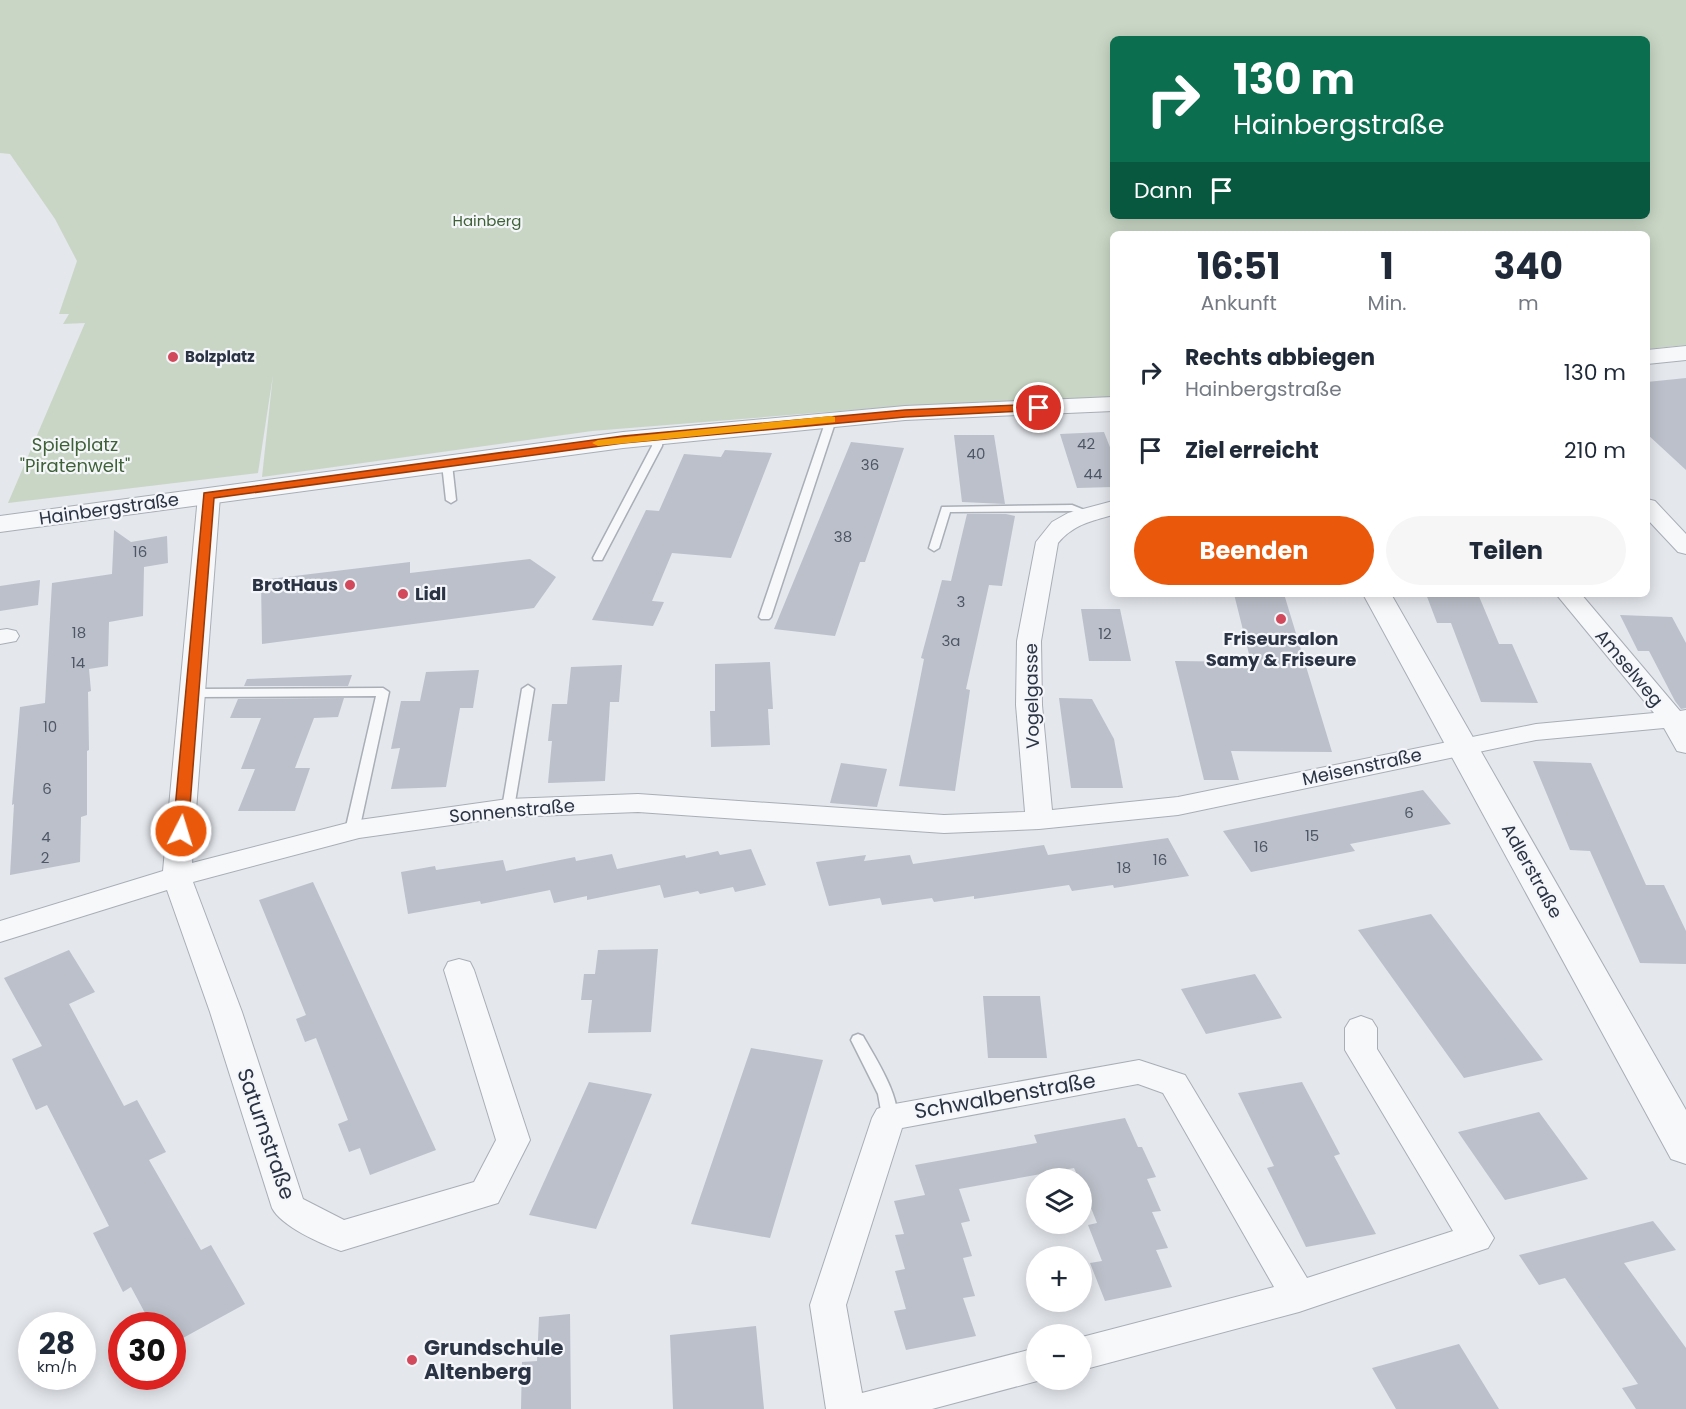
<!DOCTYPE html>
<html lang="de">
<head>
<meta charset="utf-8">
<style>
  body { margin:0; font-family:Poppins,sans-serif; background:#f6f6f7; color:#1f2937; height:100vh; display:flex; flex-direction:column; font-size:22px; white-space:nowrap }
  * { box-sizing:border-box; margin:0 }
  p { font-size:20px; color:#747a83 }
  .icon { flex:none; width:33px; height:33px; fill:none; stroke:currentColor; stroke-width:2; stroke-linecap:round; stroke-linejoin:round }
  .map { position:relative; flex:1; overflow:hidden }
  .side { position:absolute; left:1110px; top:231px; width:540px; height:366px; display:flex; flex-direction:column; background:#fff; border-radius:9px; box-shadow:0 3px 15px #0003 }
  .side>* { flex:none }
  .banner { position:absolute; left:1110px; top:36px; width:540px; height:183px; border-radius:9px; box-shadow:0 3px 15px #0003; background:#0b6e4f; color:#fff; overflow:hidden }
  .tools { position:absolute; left:1026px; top:1168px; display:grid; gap:12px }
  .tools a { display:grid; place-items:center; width:66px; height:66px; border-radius:50%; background:#fff; box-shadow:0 3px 15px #0003; font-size:30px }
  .speed { position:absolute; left:18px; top:1312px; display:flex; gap:12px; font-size:30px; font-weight:700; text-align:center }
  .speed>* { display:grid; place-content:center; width:78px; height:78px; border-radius:50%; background:#fff; box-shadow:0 3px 15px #0003; line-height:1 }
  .speed small { font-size:15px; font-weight:400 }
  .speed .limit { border:9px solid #d22; background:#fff; color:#111 }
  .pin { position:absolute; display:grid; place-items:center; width:51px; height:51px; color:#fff; margin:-26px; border:3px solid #fff; border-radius:50%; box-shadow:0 2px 6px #0007 }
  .me { position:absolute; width:66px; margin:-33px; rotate:5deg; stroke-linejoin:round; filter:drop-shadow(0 0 4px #0008) }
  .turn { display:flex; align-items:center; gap:21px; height:126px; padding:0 24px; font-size:27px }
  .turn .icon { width:78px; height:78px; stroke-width:2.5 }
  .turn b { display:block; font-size:42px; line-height:51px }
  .then { display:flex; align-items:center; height:57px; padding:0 24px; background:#0003; gap:12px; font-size:22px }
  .eta { display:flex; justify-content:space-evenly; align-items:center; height:102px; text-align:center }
  .eta b { font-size:36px; font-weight:700; line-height:42px }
  .cta { display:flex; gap:12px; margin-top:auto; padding:12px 24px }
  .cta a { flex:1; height:69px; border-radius:36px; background:#ea580c; color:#fff; font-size:24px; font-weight:700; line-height:69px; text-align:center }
  .cta a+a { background:#f6f6f7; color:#1f2937 }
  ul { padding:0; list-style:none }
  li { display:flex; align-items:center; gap:18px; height:78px; padding:0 24px }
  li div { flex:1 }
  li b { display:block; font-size:22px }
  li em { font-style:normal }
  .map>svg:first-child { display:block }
</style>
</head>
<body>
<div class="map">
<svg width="1686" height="1409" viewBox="0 0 1686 1409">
  <rect width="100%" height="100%" fill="#e4e7ec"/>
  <path fill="#c9d6c5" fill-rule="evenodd" d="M0,0H1686V345L1647,349V234H1113V400L903,406L592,431L262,477L273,375L258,473L8,503L85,323L63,324L69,314H59L77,261L55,219L10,154L0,153ZM1113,39H1647V216H1113Z"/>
  <path fill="#bbc0ca" d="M1686,378V470L1647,434V382Z
    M1104,432L1113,455V487L1077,488L1060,434Z
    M954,435H994L1005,504L962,502Z
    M851,442L904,448L865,562H860L835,636L774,629Z
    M725,450L772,453L731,558L672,553L652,601L664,602L653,626L592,620L646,510L659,511L684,454L721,457Z
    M967,514H1006L1015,516L1002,586L989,585L966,689L970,690L955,791L899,786L924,659L921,658L942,580L951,581Z
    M114,530L131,542L167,536L168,563L144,567L143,616L109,622L108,666L89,669L91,691L88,692L89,750L87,751V815L81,817L80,862L10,875L14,804L12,805L20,707L45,703L52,583L112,574Z
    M530,559L556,577L534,608L262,644L261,580L410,562V573Z
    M40,580L38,605L0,611V586Z
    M1234,594H1284L1332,752L1231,751L1239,780H1204L1175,661L1251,662Z
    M1426,594H1478L1499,644H1512L1538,703L1481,702L1451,623H1437Z
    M1081,609H1120L1131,661H1089Z
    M1620,615L1672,617L1686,643V708L1681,709L1675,701L1649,651H1638Z
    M770,662L773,709H768L770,745L711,747L710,711H715V664Z
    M622,665L619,702H610L605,781L548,783L552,741H548L552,704H567L571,667Z
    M479,670L473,708H460L446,787L391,789L400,748L391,749L401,701H420L426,672Z
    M352,675L348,686H244L247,679Z
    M344,698L338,717L314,718L295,768H310L295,811H238L255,769H241L261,718H230L238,699Z
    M1059,698L1092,699L1114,739L1123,788H1071Z
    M1533,761L1591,763L1646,885H1664L1686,931V964L1640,963L1590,851L1570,850Z
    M841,763L887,769L877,807L830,803Z
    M1423,790L1451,824L1350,844L1355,851L1251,872L1223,831Z
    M1168,838L1189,876L1114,888L1113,885L1072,891L1069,885L974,899V896L934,902L932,898L882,905L880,898L829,906L816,862L866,855L864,861L910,855L913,864L1044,845L1048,855Z
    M751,849L766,885L735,892L733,887L700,894L698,891L664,898L660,885L587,900V896L554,903L550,890L481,904L480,901L408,914L401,872L435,866L436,870L503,860L506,871L575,857L576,861L612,854L617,869L685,855L686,858L718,851L720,855Z
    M313,882L436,1150L370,1175L360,1148L349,1152L338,1124L348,1120L316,1038L305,1042L296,1019L306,1015L259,900Z
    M1431,914L1471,967L1543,1060L1464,1078L1358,930Z
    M658,949L651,1032L588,1033L592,1000H581L584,974H595L598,950Z
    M69,950L95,992L69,1004L124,1106L137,1100L166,1152L149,1160L201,1250L211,1245L245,1304L172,1344V1326H152L131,1287L123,1292L93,1233L109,1226L47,1105L36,1110L12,1059L42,1046L4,978Z
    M1255,974L1282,1018L1206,1034L1181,989Z
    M983,996H1040L1047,1058H988Z
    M751,1048L823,1060L770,1238L691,1224Z
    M589,1082L652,1094L596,1229L529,1215Z
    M1302,1082L1340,1154L1334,1156L1376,1234L1306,1247L1267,1168L1274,1166L1238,1093Z
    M1539,1112L1588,1179L1505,1200L1458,1132Z
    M1125,1118L1138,1147H1142L1156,1177L1147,1179L1161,1211L1152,1212L1168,1248L1156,1250L1172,1287L1105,1301L1090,1263L1102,1261L1088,1225L1097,1223L1082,1185V1179H1079L1074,1168L959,1189L970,1221L961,1223L972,1256L963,1258L975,1296L963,1298L976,1336L906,1350L894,1311L906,1309L895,1271L905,1269L895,1235L904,1234L894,1201L925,1195L915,1165L1037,1143L1034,1135Z
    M1653,1221L1676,1250L1624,1263L1686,1348V1409H1636L1622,1388L1638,1384L1565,1278L1539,1285L1519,1255Z
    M570,1314L571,1409H521L522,1362L537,1361L539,1317Z
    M756,1326L764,1409H673L670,1335Z
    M1459,1344L1499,1409H1396L1372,1368Z"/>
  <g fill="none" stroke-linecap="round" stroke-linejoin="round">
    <defs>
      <path id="service" d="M831,417L836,420L771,617L769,619H761L759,617L826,420Z
        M658,433L663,436L662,446L603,558L602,560H594L593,558L652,446L653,436Z
        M447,461L452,464L456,500L451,503L446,500L442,464Z
        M1072,505L1092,513L1087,516L1071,511L950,512L939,548L934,551L929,548L942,507Z
        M528,685L534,689L514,808L508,812L502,808L522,689Z
        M383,688L389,692L359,831L352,835L345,831L376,696L192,697L186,693L192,689Z
        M858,1034L863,1036C873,1054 905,1103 895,1122L889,1124L883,1122L878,1094L851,1040L853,1036Z"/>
      <path id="minor" d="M209,490L217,491L220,496L192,863L359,820L508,799L638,794L944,815L1025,812L1016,705L1017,641L1036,542L1052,522L1068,513L1113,501V515C1091,521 1073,525 1058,543L1041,641L1042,705L1052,810L1178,797L1536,724L1654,713L1556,594H1581L1680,711L1686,710V753L1677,751L1664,728L1536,740L1178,815L1039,829L944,833L638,812L508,817L359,838L193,882L242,1012L303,1199L344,1220L474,1182L496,1140L444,970L448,962L459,959L470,962L474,970L530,1140L498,1203L341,1251C321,1244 281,1226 272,1208L210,1012L167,890L0,942V921L163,871L198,496L201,491Z
        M1647,499L1655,501L1686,534V554L1678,552L1647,519Z
        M7,629L16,631L19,636L16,641L0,644V630Z
        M1361,1016L1372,1020L1377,1028V1049L1488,1228L1494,1238L1488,1248L1299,1312L1082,1370V1337L1274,1287L1163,1093L1138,1084L902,1128L846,1305L862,1393L1036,1348V1380H1041L932,1409H826L810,1305L872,1118L877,1109L889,1105L1139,1060L1185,1075L1307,1278L1453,1231L1345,1050V1028L1350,1020Z"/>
      <path id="tertiary" d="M1686,346V360L1647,364V350Z
        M1113,397V411L905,420L623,448L0,532V516L623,432L905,406Z
        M1363,594H1391L1686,1110V1164L1671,1159Z"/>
    </defs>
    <use href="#service" stroke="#a9aeb7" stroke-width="3"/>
    <use href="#minor" stroke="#a9aeb7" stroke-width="2"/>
    <use href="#tertiary" stroke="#a9aeb7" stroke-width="2"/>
    <use href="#service" fill="#f7f8fa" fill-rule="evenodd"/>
    <use href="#minor" fill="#f7f8fa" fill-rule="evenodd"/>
    <use href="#tertiary" fill="#f7f8fa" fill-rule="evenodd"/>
  </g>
  <path fill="#ea580c" stroke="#983908" stroke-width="1.5" d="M1039,404L1044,408L1043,410L905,417L623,443L214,498L188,831L181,836L173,831L204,493L623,436L905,410Z"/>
  <path fill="#f59e0b" d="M831,416L835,417V422L598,446L592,443L598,440Z"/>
  <g fill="#d1495b" stroke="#f4f6f9" stroke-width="2">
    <circle cx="173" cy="357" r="6"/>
    <circle cx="350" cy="585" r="6"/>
    <circle cx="403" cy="594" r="6"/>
    <circle cx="1281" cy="619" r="6"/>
    <circle cx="412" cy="1360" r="6"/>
  </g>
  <g text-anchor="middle" stroke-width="4.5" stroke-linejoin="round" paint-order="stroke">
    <g font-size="15" fill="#3f6138" stroke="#f4f6f9">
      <text x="487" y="226">Hainberg</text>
    </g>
    <g font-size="15" font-weight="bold" fill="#2b3445" stroke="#f4f6f9" text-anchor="start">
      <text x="185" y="362">Bolzplatz</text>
    </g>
    <g font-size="15" fill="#4f5766">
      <text x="1086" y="449">42</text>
      <text x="976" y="459">40</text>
      <text x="870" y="470">36</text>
      <text x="1093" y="479">44</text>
      <text x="843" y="542">38</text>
      <text x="140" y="557">16</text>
      <text x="961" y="607">3</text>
      <text x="79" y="638">18</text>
      <text x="1105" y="639">12</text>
      <text x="951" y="646">3a</text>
      <text x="78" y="668">14</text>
      <text x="50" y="732">10</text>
      <text x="47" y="794">6</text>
      <text x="1409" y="818">6</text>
      <text x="1312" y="841">15</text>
      <text x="46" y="842">4</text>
      <text x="1261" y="852">16</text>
      <text x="45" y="863">2</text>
      <text x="1160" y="865">16</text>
      <text x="1124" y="873">18</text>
    </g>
    <g font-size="18" fill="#3f6138" stroke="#f4f6f9">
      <text x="75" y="451">Spielplatz<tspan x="75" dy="21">"Piratenwelt"</tspan></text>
    </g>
    <g font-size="18" fill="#2b3445" stroke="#f4f6f9">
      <text transform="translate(109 509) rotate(-8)" y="6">Hainbergstraße</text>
      <text transform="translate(1629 668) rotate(50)" y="6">Amselweg</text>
      <text transform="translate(1032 696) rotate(-91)" y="6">Vogelgasse</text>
      <text transform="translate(1362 767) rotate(-12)" y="6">Meisenstraße</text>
      <text transform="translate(512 811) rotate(-5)" y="6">Sonnenstraße</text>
      <text transform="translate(1532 871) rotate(61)" y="6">Adlerstraße</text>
    </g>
    <g font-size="18" font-weight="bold" fill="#2b3445" stroke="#f4f6f9" text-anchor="end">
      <text x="338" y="591">BrotHaus</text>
      <text x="415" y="600" text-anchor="start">Lidl</text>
      <text x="1281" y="645" text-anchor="middle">Friseursalon<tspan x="1281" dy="21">Samy &amp; Friseure</tspan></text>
    </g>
    <g font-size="21" fill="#2b3445" stroke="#f4f6f9">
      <text transform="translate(1005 1096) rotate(-10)" y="7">Schwalbenstraße</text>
      <text transform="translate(266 1134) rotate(71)" y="7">Saturnstraße</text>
    </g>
    <g font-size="21" font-weight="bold" fill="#2b3445" stroke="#f4f6f9" text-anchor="start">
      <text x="424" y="1355">Grundschule<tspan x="424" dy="24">Altenberg</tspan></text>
    </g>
  </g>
</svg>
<div class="tools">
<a><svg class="icon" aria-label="layers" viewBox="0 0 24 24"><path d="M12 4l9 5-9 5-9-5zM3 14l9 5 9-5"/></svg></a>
<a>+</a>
<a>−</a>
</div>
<div class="speed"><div>28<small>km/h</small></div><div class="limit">30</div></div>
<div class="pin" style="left:1039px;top:408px;background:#d93025"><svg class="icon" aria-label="arrive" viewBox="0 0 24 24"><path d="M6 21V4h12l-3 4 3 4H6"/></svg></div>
<svg class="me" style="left:181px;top:831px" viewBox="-20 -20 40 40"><circle r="17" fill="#ea580c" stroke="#fff" stroke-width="3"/><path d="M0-11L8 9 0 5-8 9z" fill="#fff"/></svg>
<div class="banner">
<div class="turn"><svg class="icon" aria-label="right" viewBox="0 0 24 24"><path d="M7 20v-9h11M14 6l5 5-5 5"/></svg><div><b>130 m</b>Hainbergstraße</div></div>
<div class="then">Dann<svg class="icon" aria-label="arrive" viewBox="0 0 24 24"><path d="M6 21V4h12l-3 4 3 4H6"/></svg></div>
</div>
<section class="side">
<div class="eta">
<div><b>16:51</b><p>Ankunft</p></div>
<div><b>1</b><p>Min.</p></div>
<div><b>340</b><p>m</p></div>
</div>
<ul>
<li><svg class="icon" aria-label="right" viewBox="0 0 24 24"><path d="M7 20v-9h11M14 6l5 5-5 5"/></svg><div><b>Rechts abbiegen</b><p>Hainbergstraße</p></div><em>130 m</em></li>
<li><svg class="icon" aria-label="arrive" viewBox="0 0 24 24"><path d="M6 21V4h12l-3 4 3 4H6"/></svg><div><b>Ziel erreicht</b></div><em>210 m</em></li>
</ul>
<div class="cta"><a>Beenden</a><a>Teilen</a></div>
</section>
</div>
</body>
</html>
